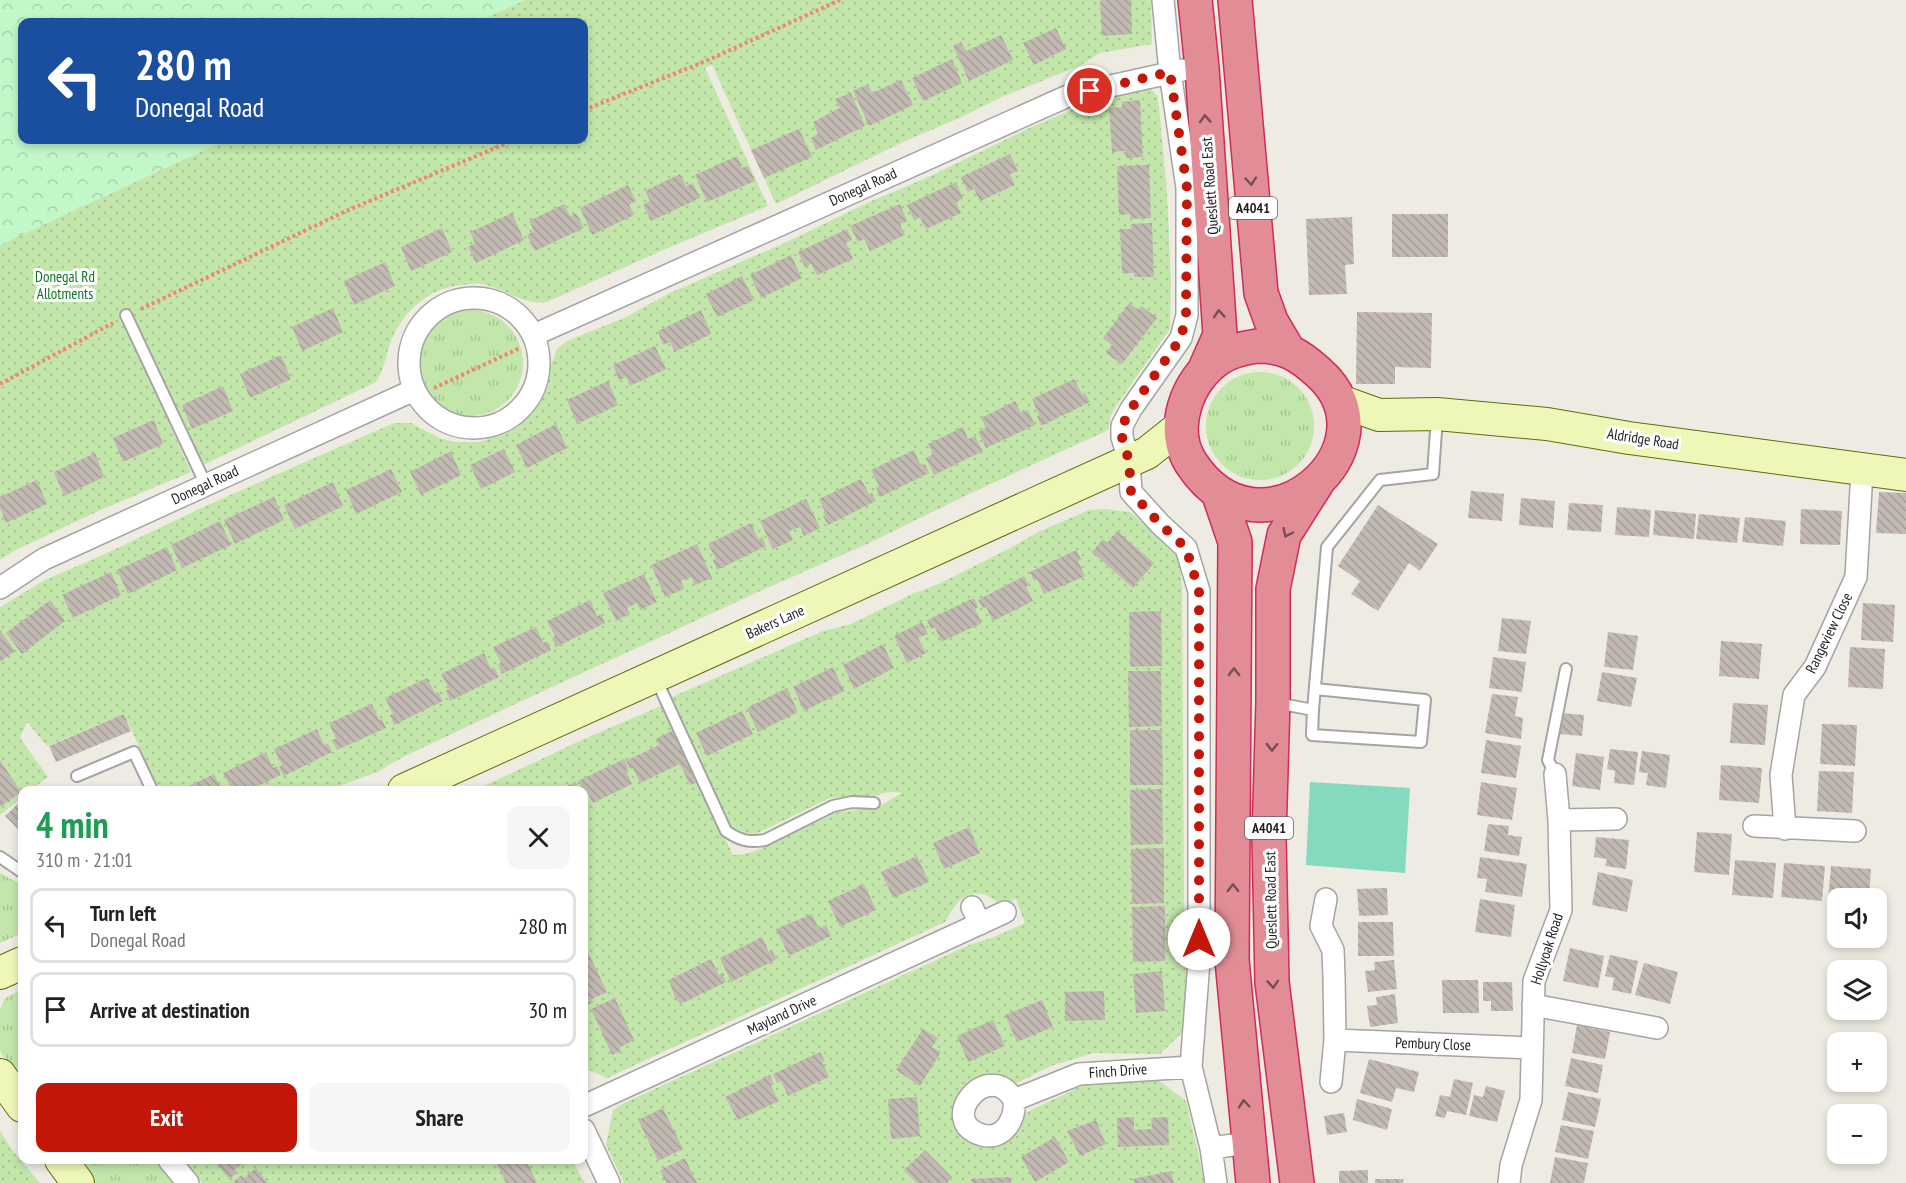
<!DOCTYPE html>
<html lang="en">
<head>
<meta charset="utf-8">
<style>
  body { margin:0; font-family:"PT Sans Narrow",sans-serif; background:#f6f6f6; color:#222; height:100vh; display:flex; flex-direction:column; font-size:22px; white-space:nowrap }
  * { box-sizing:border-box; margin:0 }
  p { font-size:20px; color:#767676 }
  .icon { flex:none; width:33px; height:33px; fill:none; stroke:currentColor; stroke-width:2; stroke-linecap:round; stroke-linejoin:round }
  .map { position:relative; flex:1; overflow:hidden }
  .details { position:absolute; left:18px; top:786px; width:570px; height:378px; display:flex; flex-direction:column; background:#fff; border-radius:12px; box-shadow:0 3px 9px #0003 }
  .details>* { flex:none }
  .top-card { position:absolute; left:18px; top:18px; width:570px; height:126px; border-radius:12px; box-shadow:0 3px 9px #0003; background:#1a4fa0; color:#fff; overflow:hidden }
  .buttons { position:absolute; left:1827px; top:888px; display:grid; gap:12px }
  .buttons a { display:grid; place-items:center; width:60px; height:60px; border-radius:12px; background:#fff; box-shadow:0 3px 9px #0003; font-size:30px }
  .pin { position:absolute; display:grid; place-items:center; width:51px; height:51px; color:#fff; margin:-26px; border:3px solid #fff; border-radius:50%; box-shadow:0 2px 6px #0007 }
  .me { position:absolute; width:66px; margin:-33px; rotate:0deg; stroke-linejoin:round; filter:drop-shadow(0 0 4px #0008) }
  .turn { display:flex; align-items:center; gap:21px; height:126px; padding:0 18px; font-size:27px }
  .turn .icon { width:78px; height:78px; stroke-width:2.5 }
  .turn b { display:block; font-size:42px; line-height:51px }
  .round { display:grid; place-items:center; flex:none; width:63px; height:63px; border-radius:12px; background:#f6f6f6 }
  .headline { display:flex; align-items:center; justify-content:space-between; height:102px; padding:0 18px }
  h1 { font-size:36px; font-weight:600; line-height:45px; color:#1e9e55 }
  .cta { display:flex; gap:12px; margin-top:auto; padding:12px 18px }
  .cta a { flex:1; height:69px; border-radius:12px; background:#c11608; color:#fff; font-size:24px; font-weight:600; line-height:69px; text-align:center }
  .cta a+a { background:#f6f6f6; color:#222 }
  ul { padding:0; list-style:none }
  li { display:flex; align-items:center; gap:18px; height:75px; margin:0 12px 9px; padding:0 6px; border:3px solid #e0e0e0; border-radius:12px }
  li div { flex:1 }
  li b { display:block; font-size:22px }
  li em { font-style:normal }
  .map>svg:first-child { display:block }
</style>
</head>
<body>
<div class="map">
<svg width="1906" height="1183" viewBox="0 0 1906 1183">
  <defs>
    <pattern id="grass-tufts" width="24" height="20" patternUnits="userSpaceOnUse" patternTransform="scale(1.5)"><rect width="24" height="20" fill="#c3e6aa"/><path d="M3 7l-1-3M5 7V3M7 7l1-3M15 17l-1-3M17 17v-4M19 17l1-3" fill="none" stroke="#a7c592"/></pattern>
    <pattern id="park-crowns" width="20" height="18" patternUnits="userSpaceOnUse" patternTransform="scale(1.5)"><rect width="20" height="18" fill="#c1f7c9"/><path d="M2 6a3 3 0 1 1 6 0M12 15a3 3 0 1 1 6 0" fill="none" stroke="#a5d3ac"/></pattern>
    <pattern id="garden-dots" width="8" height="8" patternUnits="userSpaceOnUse" patternTransform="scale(1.5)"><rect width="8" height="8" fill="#c3e6aa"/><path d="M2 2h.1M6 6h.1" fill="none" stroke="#a7c592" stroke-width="1.8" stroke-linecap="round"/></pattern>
    <pattern id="building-back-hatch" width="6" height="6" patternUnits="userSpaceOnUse" patternTransform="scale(1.5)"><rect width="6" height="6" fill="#c2bab2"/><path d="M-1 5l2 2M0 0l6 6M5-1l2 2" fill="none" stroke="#a69f99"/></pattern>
  </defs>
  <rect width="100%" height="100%" fill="#eeebe3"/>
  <path fill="url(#grass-tufts)" d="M417 363a53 53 0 1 1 106 0a53 53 0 1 1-106 0Z
    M1206 426a54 54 0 1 1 108 0a54 54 0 1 1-108 0Z
    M0,873L22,885V933L0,943Z
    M22,989V1083L0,1051V1010L5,998Z
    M77,1160H156L174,1183H93Z"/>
  <path fill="url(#park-crowns)" d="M0,0H525L477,22H22V140H226L0,245Z"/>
  <path fill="url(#garden-dots)" d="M525,0H1151L1152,44L1100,53L1079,66L1002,97L957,119L905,141L776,204L712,65L705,68L768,206L663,250L547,302C524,305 508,291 486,285C478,282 471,284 463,285C430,287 406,309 392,338C386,352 385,369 376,382L201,466L132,326L126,327L191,472L96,512L14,551L0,560V245L226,140H584V22H477Z
    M1144,87L1151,89L1158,97L1167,192L1171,283L1170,329L1116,406L1110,417L1109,429L1104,432L971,493L867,544L758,592L511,706L405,756L377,772L329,790H159L124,714L47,746L27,722L20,738L48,777L31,790H22V798L0,815V607L45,580L105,554L212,503L394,423H411L439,438L454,442H479L505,434L518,427L536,405L557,349L567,341L624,318L670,293L791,240L869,202L924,179L1023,131L1119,89Z
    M1104,509L1130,512L1178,552L1182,584L1184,904L1187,1028L1160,1054L1093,1053L1051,1066L1015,1084L972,1083C920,1125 988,1166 1017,1133C1021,1128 1023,1119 1027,1112L1086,1084L1158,1080L1186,1101L1205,1183H624L606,1145L613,1110L624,1103L969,945L994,937L1025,923L1016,899L1000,906C988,890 967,889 955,906C951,911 948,917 945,922L607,1078L584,1068V790H479L480,788L584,739L661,706L733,855L745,854L761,849L838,812L876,808L902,793C886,789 879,797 864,797C852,798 842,796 830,798L756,834L746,833L730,826L670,698L823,631L851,624L912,594L941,583L1012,547L1038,532L1089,510Z
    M0,1131L13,1151L40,1183H0Z
    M184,1160H572L585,1183H202Z"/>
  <path fill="#83dabf" d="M1310,782L1410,788L1405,873L1306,865Z"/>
  <path fill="url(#building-back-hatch)" d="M1100,0H1131L1132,34L1102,36Z
    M1056,28L1066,49L1034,65L1023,43Z
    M1001,35L1013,60L969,81L953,46L961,42L966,51Z
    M952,59L962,83L923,101L912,78Z
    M901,80L913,105L869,126L853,91L868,84L872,93Z
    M851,93L865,126L816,150L811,138L818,134L813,122L840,108L835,99Z
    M1140,100L1143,157L1126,158L1125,151L1112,152L1109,108L1122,107V102Z
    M799,129L812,157L764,178L751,150Z
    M1010,154L1018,171L1010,174L1015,185L980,201L974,189L968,192L961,177Z
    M737,156L742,168L748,166L755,181L707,202L695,175Z
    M1149,165L1151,218L1131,219L1130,214L1119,215L1117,166Z
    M680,174L686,186L693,183L700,198L651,221L643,205L650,201L645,191Z
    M956,182L963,199L956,202L961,213L926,229L920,217L914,220L907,205Z
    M628,185L636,201L629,205L634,215L592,235L580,208Z
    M564,204L570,216L576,213L584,228L535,251L527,235L534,231L529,221Z
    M900,204L907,221L900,224L905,235L870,251L864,239L858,242L850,226Z
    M512,213L524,240L476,263L468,247L475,243L470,232Z
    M1392,214H1448V257H1392Z
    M1352,217L1354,264L1345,265L1347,294L1309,295L1306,219Z
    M1152,223L1154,277H1134V273H1122L1120,229H1131V224Z
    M442,228L452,252L411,271L401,247Z
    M847,229L852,240L846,243L853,259L817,275L811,264L805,267L798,252Z
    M791,255L802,278L761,298L750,275Z
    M385,262L395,286L354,305L344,281Z
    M742,276L754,300L717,317L706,294Z
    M1129,303L1138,310L1141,306L1157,318L1122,364L1106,353L1112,345L1103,338Z
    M333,308L343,332L302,351L292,327Z
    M701,310L711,334L675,352L670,342L663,345L658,331Z
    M1357,312L1432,313L1431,368L1395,367V384H1356Z
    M655,346L666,369L630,386L626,377L619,380L613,365Z
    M281,355L291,379L250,398L240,374Z
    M1074,379L1082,394L1085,393L1090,402L1041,426L1037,416L1039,415L1032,399Z
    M608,381L618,405L577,424L567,400Z
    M223,386L233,411L192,429L182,405Z
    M1015,401L1021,413L1028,410L1035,425L986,448L978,432L986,428L981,418Z
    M154,420L163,444L123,462L113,438Z
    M556,424L567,448L527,468L516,445Z
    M963,427L968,439L975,436L983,451L934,475L926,458L933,454L928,444Z
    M504,449L515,472L481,489L470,465Z
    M914,450L921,466L925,464L929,473L880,497L876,487L879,486L871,470Z
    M451,451L461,475L421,495L410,472Z
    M95,453L104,477L64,496L54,472Z
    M391,469L402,492L356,514L346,490Z
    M861,479L869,494L872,493L876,501L828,525L823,516L826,514L819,499Z
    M37,480L47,504L6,523L0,508V497Z
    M333,482L343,506L295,529L284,505Z
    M1471,491L1504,494L1502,521L1468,518Z
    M1879,492L1906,493V534L1876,533Z
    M274,497L284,520L235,544L224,520Z
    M1521,498L1555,501L1553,528L1519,525Z
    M806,499L820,528L804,536L800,527L789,531L793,540L773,549L760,521Z
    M1569,503L1603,505L1601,532L1567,530Z
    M1378,505L1438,544L1420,571L1409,563L1378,611L1351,594L1360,581L1338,566Z
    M1617,507L1651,510L1649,537L1615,535Z
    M1801,509L1842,511L1840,545L1800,544Z
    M1655,510L1696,514L1694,539L1653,535Z
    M1699,514L1740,518L1737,543L1696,539Z
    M1745,517L1786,521L1783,546L1742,542Z
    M220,521L231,545L182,568L171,545Z
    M751,523L758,539L762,537L766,546L717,570L713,560L716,559L708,544Z
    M1117,531L1154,563L1133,588L1092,552L1103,539L1107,543Z
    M697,544L712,578L695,585L691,577L681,581L684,589L665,597L651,565Z
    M167,547L177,570L128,594L117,570Z
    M1076,550L1081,559L1078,561L1085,576L1044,594L1037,579L1034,581L1030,572Z
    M111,572L121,595L73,618L62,595Z
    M644,574L657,602L640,610L637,603L627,608L630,614L616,621L603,593Z
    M1024,576L1029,585L1026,587L1033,601L993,621L986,607L983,608L978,600Z
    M974,598L978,607L975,609L982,623L941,642L935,627L931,629L927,620Z
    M50,600L65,621L22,654L6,633Z
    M590,600L597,616L601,614L605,623L556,647L552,638L555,636L547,621Z
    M1863,603L1895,605L1893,642L1861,640Z
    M1161,611L1162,666L1130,667L1129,612Z
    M1502,618L1531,621L1526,654L1498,651Z
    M922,622L928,634L918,638L926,653L907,663L894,636Z
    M536,627L543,643L547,641L551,650L502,674L498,664L501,663L493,647Z
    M0,630L15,651L0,662Z
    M1608,632L1638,636L1633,670L1604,667Z
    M1721,641L1762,644L1759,679L1719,676Z
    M883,644L894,668L854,689L843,665Z
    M1850,647L1885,649L1883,689L1848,687Z
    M484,653L491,669L494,667L499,677L450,701L446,691L449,689L441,674Z
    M1493,657L1526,662L1522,692L1489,688Z
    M833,667L844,691L804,711L793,687Z
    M1128,671H1161L1162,726L1129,727Z
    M1602,672L1637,678L1631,707L1597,701Z
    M427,678L435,693L438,692L443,701L394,725L390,715L393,714L385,698Z
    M787,688L798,712L758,732L747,708Z
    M1492,694L1518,697L1515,716L1523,718L1521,739L1485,733Z
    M1733,703L1768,705L1765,745L1730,743Z
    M372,704L379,720L382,719L386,728L337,750L332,740L336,739L329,723Z
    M742,711L753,734L707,756L696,733Z
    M1562,713L1584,715L1582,736L1560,734Z
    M124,714L131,731L56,762L49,746Z
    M1822,724L1857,725L1855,766L1820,764Z
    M317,729L324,745L328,743L332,752L284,776L279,767L282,765L274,749Z
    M674,730L698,782L690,785L680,764L640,783L633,768L630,769L626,761L659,745L656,739Z
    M1130,730H1162L1163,785H1130Z
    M1486,740L1521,746L1516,778L1481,773Z
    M1610,749L1638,752L1634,785L1614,783L1615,771L1607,769Z
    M1642,751L1670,755L1666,788L1646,785L1648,773L1639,772Z
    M266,752L273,768L277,766L281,775L250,790H227L231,788L223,773Z
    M1576,753L1604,757L1600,790L1572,786Z
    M624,759L628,768L626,770L632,784L593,803L585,788L583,790L578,781Z
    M0,760L21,792L0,807Z
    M1721,765L1762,768L1759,803L1719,800Z
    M1819,771L1854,772L1852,813L1817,811Z
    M214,774L222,790H179L187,787Z
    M575,782L580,790H558Z
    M1481,782L1517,788L1512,820L1477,815Z
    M1162,789L1163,844L1131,845L1130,790Z
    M22,800V833L5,816Z
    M1488,824L1509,826L1508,835L1522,837L1519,856L1484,851Z
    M969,827L980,853L944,869L933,843Z
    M1697,832L1732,834L1729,875L1694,872Z
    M1596,837L1629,840L1626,869L1605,866L1607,859L1594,857Z
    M1164,848V903L1132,904L1131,849Z
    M917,856L929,882L893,898L881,872Z
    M1480,857L1527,864L1522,897L1485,892L1487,879L1477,878Z
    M1735,860L1776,863L1773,898L1732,895Z
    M1784,863L1825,866L1822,901L1781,897Z
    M1831,866L1871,869L1869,898L1828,900Z
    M1598,872L1633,880L1627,912L1592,905Z
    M864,884L876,910L840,927L828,901Z
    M1387,888L1388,915L1359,916L1357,889Z
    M1480,899L1515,905L1511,937L1475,932Z
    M1165,906V961L1133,962L1132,907Z
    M812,914L819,929L826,925L831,936L789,956L776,929Z
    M1358,922H1393L1394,956H1358Z
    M762,937L769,952L772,951L777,959L731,982L720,958Z
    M1570,948L1604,956L1598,988L1563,981Z
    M587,950L607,992L592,999L593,1003L584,1006V952Z
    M1610,955L1638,961L1631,994L1612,990L1614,978L1605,976Z
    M711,959L719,975L722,973L726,982L681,1004L675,998L669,980Z
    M1394,960L1397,989L1368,992L1365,971L1375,970L1374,962Z
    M1644,963L1678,972L1670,1004L1635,995Z
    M1162,971L1165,1011L1136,1013L1133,974Z
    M1442,980H1478L1479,1013H1443Z
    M1483,982H1512L1513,1011H1491V1001H1483Z
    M1104,991L1105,1020L1065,1021V992Z
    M1395,994L1398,1023L1370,1027L1367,1006L1377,1005L1376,997Z
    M615,998L634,1040L619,1048L621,1051L612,1055L591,1009Z
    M1042,1000L1053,1027L1017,1042L1005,1015Z
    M993,1020L1005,1046L968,1062L957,1036Z
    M1577,1025L1610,1032L1605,1059L1572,1053Z
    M923,1029L938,1038L932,1047L941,1052L920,1086L896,1070Z
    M820,1052L825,1061L822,1062L829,1077L788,1096L781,1081L777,1083L773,1074Z
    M1571,1058L1603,1065L1598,1093L1565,1086Z
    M1369,1059L1419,1072L1414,1092L1396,1088L1392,1102L1360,1093Z
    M770,1075L774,1084L771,1086L779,1101L738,1120L725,1097Z
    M1454,1079L1473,1083L1466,1115L1447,1111L1445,1118L1435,1116L1440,1095L1450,1097Z
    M1486,1086L1505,1091L1497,1122L1469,1116L1474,1095L1483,1097Z
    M1568,1092L1601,1099L1595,1127L1562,1120Z
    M917,1097L920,1136L891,1139L888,1099Z
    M1357,1099L1392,1109L1387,1130L1353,1120Z
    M663,1108L683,1149L658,1161L638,1120Z
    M1344,1113L1347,1132L1327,1135L1324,1116Z
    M1134,1117V1130L1152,1129L1151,1118L1168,1117L1169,1145L1118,1147L1117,1118Z
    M1096,1120L1106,1144L1080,1156L1067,1131Z
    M1561,1125L1594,1131L1588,1159L1555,1152Z
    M1055,1137L1069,1162L1035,1182L1021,1157Z
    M925,1150L952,1177L947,1183H917L904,1170Z
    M1555,1157L1588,1163L1584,1183H1550Z
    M685,1158L697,1183H666L660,1170Z
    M214,1160H248L234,1170L237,1173L229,1179Z
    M495,1160H526L537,1183H506Z
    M256,1168L268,1183H235L234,1181L242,1175L244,1178Z
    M1368,1170V1183H1339V1171Z
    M1171,1171L1174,1183H1134L1133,1179Z
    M1011,1177V1183H972L971,1179Z
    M1375,1179H1404L1403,1183H1375Z"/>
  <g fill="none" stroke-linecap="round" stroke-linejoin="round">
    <defs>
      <path id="lane" d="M126,315L206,485
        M656,679L726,831C739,840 749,843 765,840L833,806L852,802L874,803
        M1277,703L1313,710L1327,547L1380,480L1433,474L1437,417
        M1313,710L1312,735L1421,742L1425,700L1315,689
        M1555,774L1548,760L1566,669
        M77,776L134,752L152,790
        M0,857L22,872"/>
      <path id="street" d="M1163,0L1170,72L1187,188V315L1181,338L1131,409L1122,426V437L1129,461L1131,492L1160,524L1186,548L1199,591V961L1191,1067L1211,1148L1216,1183
        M409 363a65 65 0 1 1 130 0a65 65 0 1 1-130 0Z
        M534,335L1070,95L1183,70
        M0,588L44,559L414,390
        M1559,820L1616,819
        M1754,826L1855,831
        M1785,829L1781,775L1794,695L1815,667L1856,577L1862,471
        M1326,899L1321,926L1333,950L1334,977L1335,1040L1331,1082
        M972,907L980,924
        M1533,1005L1657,1028
        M1335,1040L1531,1048
        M1014,1100C989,1057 935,1121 982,1135C1004,1141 1016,1118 1014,1100L1079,1074L1191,1067
        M584,1106L1005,912
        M584,1130L609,1183
        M1211,1148L1248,1143
        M169,1160L188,1183
        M1509,1183L1511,1165L1531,1100L1534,981L1561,910L1559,820L1555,774"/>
      <path id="secondary" d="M1340,401L1379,415L1437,414L1547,424L1629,438L1906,475
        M404,790L1147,453L1181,426
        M0,973L22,963
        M0,1075L22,1106
        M61,1160L78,1183"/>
      <path id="highway" d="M1195,0L1202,68L1220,335L1205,369
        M1235,0L1261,293L1271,321L1288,350
        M1257,346C1284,346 1298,354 1318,372C1402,445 1262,571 1191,463C1169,429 1187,380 1218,359C1230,351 1243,348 1257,346Z
        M1218,492L1235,542L1232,960L1253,1183
        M1297,1183L1272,982L1269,837L1273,702V589L1284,535L1317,483"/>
    </defs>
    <use href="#lane" stroke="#a4a4a4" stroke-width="14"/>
    <use href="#street" stroke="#a4a4a4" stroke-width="24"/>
    <use href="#secondary" stroke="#5c6e09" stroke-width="34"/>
    <use href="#highway" stroke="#d12b57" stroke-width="36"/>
    <path stroke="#f4856d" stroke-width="4" stroke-dasharray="3 3" stroke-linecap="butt" d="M584,110L706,61L840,0
      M141,309L346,211L514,140
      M0,384L113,323
      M434,388L520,348"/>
    <use href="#lane" stroke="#fff" stroke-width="10"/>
    <use href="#street" stroke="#fff" stroke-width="21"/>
    <use href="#secondary" stroke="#eff7b8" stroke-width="32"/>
    <use href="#highway" stroke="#e28d96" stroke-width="33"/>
  </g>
  <defs><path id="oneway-chevron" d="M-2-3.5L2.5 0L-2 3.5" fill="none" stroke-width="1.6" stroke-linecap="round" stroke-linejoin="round" transform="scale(1.5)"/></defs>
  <g stroke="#764f53">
    <use href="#oneway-chevron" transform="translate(1205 119) rotate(-94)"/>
    <use href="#oneway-chevron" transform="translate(1251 181) rotate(85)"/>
    <use href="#oneway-chevron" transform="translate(1219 314) rotate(-94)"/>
    <use href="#oneway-chevron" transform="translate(1287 533) rotate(115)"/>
    <use href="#oneway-chevron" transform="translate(1234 672) rotate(-90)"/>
    <use href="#oneway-chevron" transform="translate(1272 747) rotate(91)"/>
    <use href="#oneway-chevron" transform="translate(1233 888) rotate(-90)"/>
    <use href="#oneway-chevron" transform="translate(1273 984) rotate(86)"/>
    <use href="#oneway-chevron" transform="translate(1244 1104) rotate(-95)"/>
  </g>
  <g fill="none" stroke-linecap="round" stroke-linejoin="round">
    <path stroke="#c11608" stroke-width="10" stroke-dasharray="0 18" d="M1090,91L1170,72L1187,188L1186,315L1181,338L1131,409L1122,426V437L1129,461L1131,492L1160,524L1186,548L1199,591V939"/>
  </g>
  <g text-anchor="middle" stroke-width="6" stroke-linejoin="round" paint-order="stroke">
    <g fill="#fff" stroke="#616161" stroke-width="1.5">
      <rect x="1229" y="197" width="48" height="22" rx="4.5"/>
      <rect x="1245" y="817" width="48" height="22" rx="4.5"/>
    </g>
    <g font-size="14" font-weight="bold" fill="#1d1d1d">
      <text x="1253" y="213">A4041</text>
      <text x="1269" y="833">A4041</text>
    </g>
    <g font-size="15" fill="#1d1d1d" stroke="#fff">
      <text transform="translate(1210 186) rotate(-94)" y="5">Queslett Road East</text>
      <text transform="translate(863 187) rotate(-24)" y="5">Donegal Road</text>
      <text transform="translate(1643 439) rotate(9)" y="5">Aldridge Road</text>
      <text transform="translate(205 485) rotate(-25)" y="5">Donegal Road</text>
      <text transform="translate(775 622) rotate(-24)" y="5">Bakers Lane</text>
      <text transform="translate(1829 633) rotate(-64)" y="5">Rangeview Close</text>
      <text transform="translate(1271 900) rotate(-91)" y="5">Queslett Road East</text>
      <text transform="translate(1547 949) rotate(-72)" y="5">Hollyoak Road</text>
      <text transform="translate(782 1015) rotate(-25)" y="5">Mayland Drive</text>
      <text transform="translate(1433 1044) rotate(2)" y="5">Pembury Close</text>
      <text transform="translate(1118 1071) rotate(-4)" y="5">Finch Drive</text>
    </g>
    <g font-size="15" fill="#0f7620" stroke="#fff">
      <text x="65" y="282">Donegal Rd<tspan x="65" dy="17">Allotments</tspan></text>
    </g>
  </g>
</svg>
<div class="buttons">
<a><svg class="icon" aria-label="sound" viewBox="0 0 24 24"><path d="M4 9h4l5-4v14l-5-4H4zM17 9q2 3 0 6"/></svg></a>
<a><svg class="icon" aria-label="layers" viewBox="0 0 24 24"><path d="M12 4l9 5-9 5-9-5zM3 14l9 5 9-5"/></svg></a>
<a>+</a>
<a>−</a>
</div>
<div class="pin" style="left:1090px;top:91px;background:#d93025"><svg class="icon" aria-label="arrive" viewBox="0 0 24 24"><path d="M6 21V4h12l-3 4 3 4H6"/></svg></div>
<svg class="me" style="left:1199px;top:939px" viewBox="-20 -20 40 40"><circle r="19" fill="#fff"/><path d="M0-13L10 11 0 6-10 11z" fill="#c11608"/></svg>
<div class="top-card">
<div class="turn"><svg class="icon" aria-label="left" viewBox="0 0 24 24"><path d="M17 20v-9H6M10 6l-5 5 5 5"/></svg><div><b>280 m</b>Donegal Road</div></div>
</div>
<section class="details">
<div class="headline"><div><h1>4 min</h1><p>310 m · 21:01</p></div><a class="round"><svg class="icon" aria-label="close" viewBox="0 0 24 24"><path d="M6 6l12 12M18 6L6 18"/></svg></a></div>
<ul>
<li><svg class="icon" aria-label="left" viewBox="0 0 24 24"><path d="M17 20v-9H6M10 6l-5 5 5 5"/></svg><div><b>Turn left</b><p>Donegal Road</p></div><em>280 m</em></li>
<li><svg class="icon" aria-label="arrive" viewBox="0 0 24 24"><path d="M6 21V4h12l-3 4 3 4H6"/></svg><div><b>Arrive at destination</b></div><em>30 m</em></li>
</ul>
<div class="cta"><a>Exit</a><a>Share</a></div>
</section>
</div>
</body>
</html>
